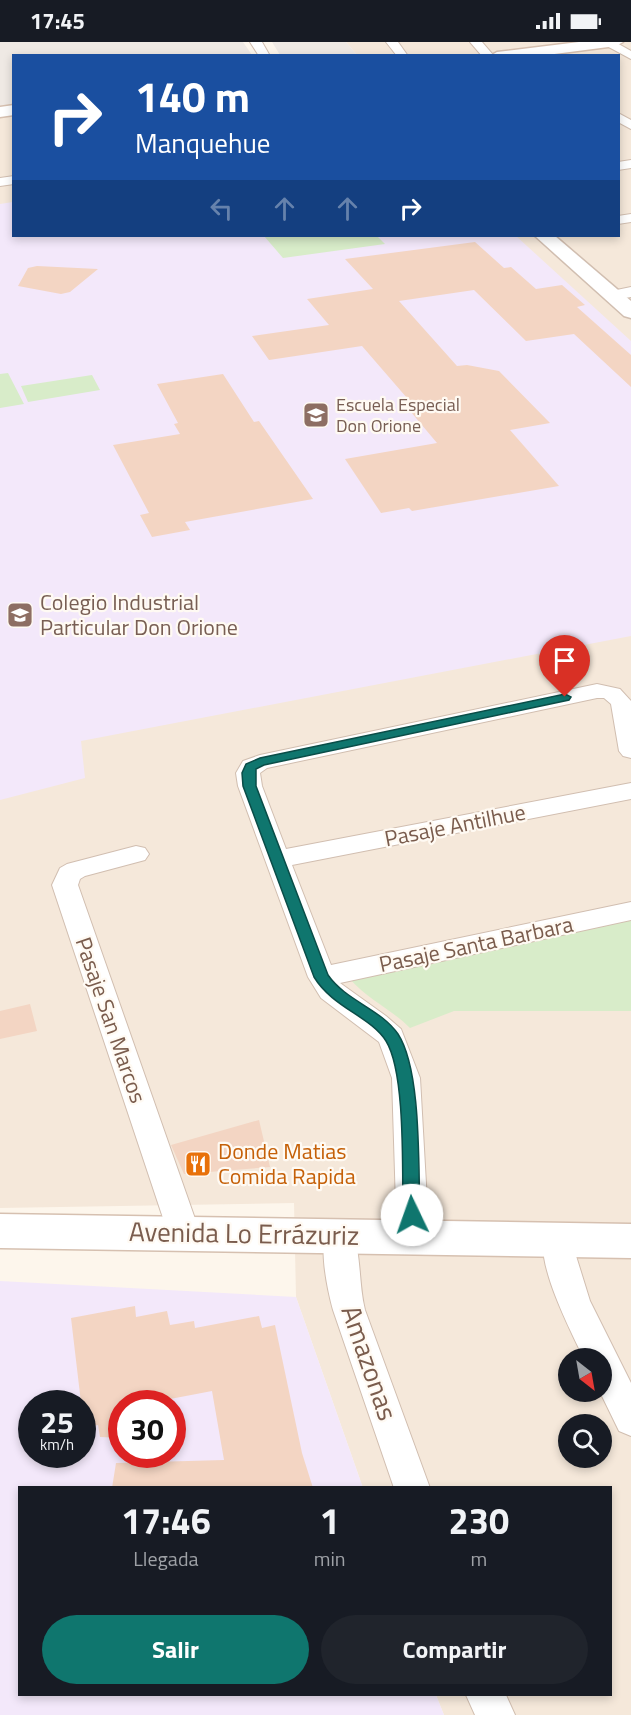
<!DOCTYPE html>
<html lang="es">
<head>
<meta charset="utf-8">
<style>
  body { margin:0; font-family:"Titillium Web",sans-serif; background:#20242c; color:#f1f3f6; height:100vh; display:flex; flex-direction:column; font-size:22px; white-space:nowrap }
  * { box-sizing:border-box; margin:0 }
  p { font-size:20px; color:#9ea1a6 }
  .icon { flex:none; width:33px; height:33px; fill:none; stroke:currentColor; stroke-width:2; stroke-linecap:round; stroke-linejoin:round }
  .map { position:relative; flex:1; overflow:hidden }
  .drawer { position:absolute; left:18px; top:1444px; width:594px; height:210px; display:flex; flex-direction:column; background:#171b24; border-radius:0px; box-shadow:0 3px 9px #0003 }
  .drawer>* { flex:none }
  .guide { position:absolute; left:12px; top:12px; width:608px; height:183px; border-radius:0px; box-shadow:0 3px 9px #0003; background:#1a4fa0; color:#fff; overflow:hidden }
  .needle { width:39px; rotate:149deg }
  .tools { position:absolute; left:558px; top:1306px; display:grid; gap:12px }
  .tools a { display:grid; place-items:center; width:54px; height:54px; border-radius:50%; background:#171b24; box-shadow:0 3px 9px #0003; font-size:30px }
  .speed { position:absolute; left:18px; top:1348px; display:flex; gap:12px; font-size:30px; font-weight:700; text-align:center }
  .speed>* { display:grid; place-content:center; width:78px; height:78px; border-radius:50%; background:#171b24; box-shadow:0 3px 9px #0003; line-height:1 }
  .speed small { font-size:15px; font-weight:400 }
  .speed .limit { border:9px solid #d22; background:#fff; color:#111 }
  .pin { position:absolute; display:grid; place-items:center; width:51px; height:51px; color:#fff; margin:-62px -26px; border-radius:50% 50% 50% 0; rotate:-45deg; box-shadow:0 0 6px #0007 }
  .pin .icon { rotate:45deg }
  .me { position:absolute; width:66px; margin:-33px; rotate:357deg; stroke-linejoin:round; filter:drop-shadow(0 0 4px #0008) }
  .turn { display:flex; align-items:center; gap:21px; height:126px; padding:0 24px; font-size:27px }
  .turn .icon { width:78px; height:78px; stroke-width:2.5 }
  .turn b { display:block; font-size:42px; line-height:51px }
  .lanes { display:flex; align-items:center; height:57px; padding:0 24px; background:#0003; justify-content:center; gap:30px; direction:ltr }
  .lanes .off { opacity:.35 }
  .eta { display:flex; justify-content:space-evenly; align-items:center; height:102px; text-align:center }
  .eta b { font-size:36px; font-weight:700; line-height:42px }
  .action { display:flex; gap:12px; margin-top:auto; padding:12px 24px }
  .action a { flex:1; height:69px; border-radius:36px; background:#0f766e; color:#fff; font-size:24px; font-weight:700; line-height:69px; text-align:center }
  .action a+a { background:#20242c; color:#f1f3f6 }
  .status { display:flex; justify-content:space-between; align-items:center; height:42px; padding:0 30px; background:#171b24; direction:ltr }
  .status svg { height:16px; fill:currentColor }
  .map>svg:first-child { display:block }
</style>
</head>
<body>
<div class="status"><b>17:45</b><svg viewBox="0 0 49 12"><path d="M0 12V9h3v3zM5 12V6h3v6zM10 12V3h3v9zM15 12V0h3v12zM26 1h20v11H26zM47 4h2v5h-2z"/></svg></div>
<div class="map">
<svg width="631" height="1673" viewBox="0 0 631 1673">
  <rect width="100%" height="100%" fill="#fdf6ec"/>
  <path fill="#f5e8da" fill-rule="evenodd" d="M346,0H631V1673H444L436,1653H610V1446H363L296,1255L294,1161L0,1166V66L13,64L14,194H618V14L357,13ZM568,1317H602V1350H568ZM568,1383H602V1416H568Z"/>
  <path fill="#efe9e4" d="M0,0H243L252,13L14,14L13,64L0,66Z
    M272,0H346L357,13H280Z"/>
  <path fill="#f3e8fa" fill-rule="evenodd" d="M13,160L14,194H516L631,299V594L81,699L85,736L0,758V162Z
    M0,1239L296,1255L363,1446H20V1653H436L444,1673H0ZM32,1362H82V1413H32ZM122,1362H172V1413H122Z"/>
  <path fill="#d8ecc9" d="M264,194H377L385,202L283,216Z
    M8,331L24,362L0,366V332Z
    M92,333L100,348L28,360L21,344Z
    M631,878V969H454L410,986C389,965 369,959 349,936Z"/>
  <path fill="#f3d5c3" d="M475,200L504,226L511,225L536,247L562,243L585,263L577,265L631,313V345L574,292L526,299L474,248L399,259L457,324L467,323L499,329L550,381L510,388L559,444L412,469L409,466L381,471L345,417L437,401L400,357L407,356L362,304L269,318L252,294L329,283L307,257L373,247L345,217Z
    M37,224L98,227L70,250L61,252L18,244L28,226Z
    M223,332L254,380L259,379L313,457L185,480L190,488L152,495L140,473L149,471L113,403L180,392L174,382L178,381L157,342Z
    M30,962L37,989L0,997V969Z
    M259,1078L270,1125L184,1132L171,1103Z
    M135,1264L136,1275L167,1269L170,1283L194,1279L195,1286L259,1274L262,1286L275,1283L302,1411L313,1446H112L116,1421L224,1418L212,1349L144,1362H122V1396L100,1395L98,1383L84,1386L71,1276Z"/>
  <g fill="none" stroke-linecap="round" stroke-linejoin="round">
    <defs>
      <path id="minor" d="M250,0H262L270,14H259Z
        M386,0H398L408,14H397Z
        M470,0H482L494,14H482Z
        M604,0H615L631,9V17L605,3Z
        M618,71L631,78V87L618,80Z
        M631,118V126L618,128V120Z
        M14,134V142L0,144V136Z
        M631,172V180L618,182V174Z
        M631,245V255L612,258L604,253L607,250Z
        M597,642L620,647L631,659V716L623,714L619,709L611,662L604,656H597L267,726L260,731L262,744L286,807L631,741V757L292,823L331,923L631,860V878L340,941L386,974L401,987L420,1036L429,1195L424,1204L413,1208L402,1204L397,1195L392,1036L379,1000L321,956L308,935L238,744L236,731L243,719L260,713Z
        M136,804L145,806L149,812L145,818L85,834L80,837L78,843L200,1191L195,1200L184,1204L173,1200L168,1191L52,843L60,826L67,822Z
        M339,1180L350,1184C362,1208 358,1241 365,1268L430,1446H394L333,1268C327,1246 318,1203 328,1184Z
        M557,1185L568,1188L590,1259L631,1341V1394L619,1389L600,1350L602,1317H584C571,1289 532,1216 546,1188Z
        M466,1653H506L515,1673H475Z"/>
      <path id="tertiary" d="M535,194H555L631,259V276L624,274Z"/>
      <path id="secondary" d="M579,0H623L616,4L539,14H490L497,10Z
        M14,63V73L0,75V65Z
        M0,1172L631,1182V1216L0,1206Z"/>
    </defs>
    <use href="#minor" stroke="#d1beb0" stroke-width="2"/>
    <use href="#tertiary" stroke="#d1beb0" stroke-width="3"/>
    <use href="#secondary" stroke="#d6c0b0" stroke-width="3"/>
    <use href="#minor" fill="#fff" fill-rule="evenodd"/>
    <use href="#tertiary" fill="#fff" fill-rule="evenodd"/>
    <use href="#secondary" fill="#fff" fill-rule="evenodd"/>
  </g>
  <path fill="#0f766e" stroke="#0a4d48" stroke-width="1.5" d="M565,652L571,655L569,658L264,723L256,727V744L328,933C346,959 381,967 398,992C422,1029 418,1127 420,1173L418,1178L412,1180L406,1178L403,1173C402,1132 406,1031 386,999C370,974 333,966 314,935L243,744L242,731L246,722L260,716Z"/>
  <defs>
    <symbol id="school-square" viewBox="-11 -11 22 22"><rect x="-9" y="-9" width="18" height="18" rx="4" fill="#8d6e63" stroke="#fffaf3"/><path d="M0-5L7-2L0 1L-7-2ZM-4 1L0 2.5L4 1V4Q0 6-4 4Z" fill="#fff"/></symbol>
    <symbol id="restaurant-square" viewBox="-11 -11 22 22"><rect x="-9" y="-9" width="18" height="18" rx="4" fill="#e8710a" stroke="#fffaf3"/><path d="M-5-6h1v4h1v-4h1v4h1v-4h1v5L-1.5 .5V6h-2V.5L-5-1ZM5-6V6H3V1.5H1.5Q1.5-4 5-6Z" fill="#fff"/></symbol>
  </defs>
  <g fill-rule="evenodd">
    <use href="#school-square" x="301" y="358" width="30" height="30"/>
    <use href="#school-square" x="5" y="558" width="30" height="30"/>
    <use href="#restaurant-square" x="183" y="1107" width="30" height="30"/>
  </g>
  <g text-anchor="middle" stroke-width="4.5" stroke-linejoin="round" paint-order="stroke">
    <g font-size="18" fill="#785e54" stroke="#fffaf3" text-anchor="start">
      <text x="336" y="369">Escuela Especial<tspan x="336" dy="21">Don Orione</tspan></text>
    </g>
    <g font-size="22" fill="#785e54" stroke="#fffaf3" text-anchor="start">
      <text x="40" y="568">Colegio Industrial<tspan x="40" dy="25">Particular Don Orione</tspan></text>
    </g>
    <g font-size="22" fill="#7a5c4d" stroke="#fffaf3">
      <text transform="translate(455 783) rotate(-11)" y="8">Pasaje Antilhue</text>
      <text transform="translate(476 902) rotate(-12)" y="8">Pasaje Santa Barbara</text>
      <text transform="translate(111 978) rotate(71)" y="8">Pasaje San Marcos</text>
    </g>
    <g font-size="22" fill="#c56008" stroke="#fffaf3" text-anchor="start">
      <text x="218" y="1117">Donde Matias<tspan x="218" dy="25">Comida Rapida</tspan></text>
    </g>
    <g font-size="27" fill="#7a5c4d" stroke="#fffaf3">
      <text transform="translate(244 1192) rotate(1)" y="9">Avenida Lo Errázuriz</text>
      <text transform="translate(369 1321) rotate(71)" y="9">Amazonas</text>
    </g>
  </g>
</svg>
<div class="tools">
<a><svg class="needle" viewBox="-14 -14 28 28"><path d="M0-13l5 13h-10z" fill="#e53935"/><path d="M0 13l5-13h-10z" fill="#9ea1a6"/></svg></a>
<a><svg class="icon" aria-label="search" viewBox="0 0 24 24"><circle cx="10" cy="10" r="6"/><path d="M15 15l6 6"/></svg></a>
</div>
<div class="speed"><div>25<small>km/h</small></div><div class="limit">30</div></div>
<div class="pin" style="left:565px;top:655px;background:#d93025"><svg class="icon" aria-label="arrive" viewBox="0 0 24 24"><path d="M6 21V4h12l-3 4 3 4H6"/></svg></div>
<svg class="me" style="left:412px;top:1173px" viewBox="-20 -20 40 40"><circle r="19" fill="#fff"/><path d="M0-13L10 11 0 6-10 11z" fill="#0f766e"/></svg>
<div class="guide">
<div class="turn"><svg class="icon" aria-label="right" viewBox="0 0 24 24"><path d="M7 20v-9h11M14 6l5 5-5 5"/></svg><div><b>140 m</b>Manquehue</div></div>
<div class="lanes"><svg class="icon off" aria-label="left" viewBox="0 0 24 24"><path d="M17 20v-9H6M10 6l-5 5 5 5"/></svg><svg class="icon off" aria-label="ahead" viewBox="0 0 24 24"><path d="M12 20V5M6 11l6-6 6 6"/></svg><svg class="icon off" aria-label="ahead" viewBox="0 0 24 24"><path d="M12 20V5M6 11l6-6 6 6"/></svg><svg class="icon" aria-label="right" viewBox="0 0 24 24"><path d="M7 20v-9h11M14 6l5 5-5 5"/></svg></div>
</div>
<section class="drawer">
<div class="eta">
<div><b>17:46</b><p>Llegada</p></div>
<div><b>1</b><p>min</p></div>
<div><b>230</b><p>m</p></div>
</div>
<div class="action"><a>Salir</a><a>Compartir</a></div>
</section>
</div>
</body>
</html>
